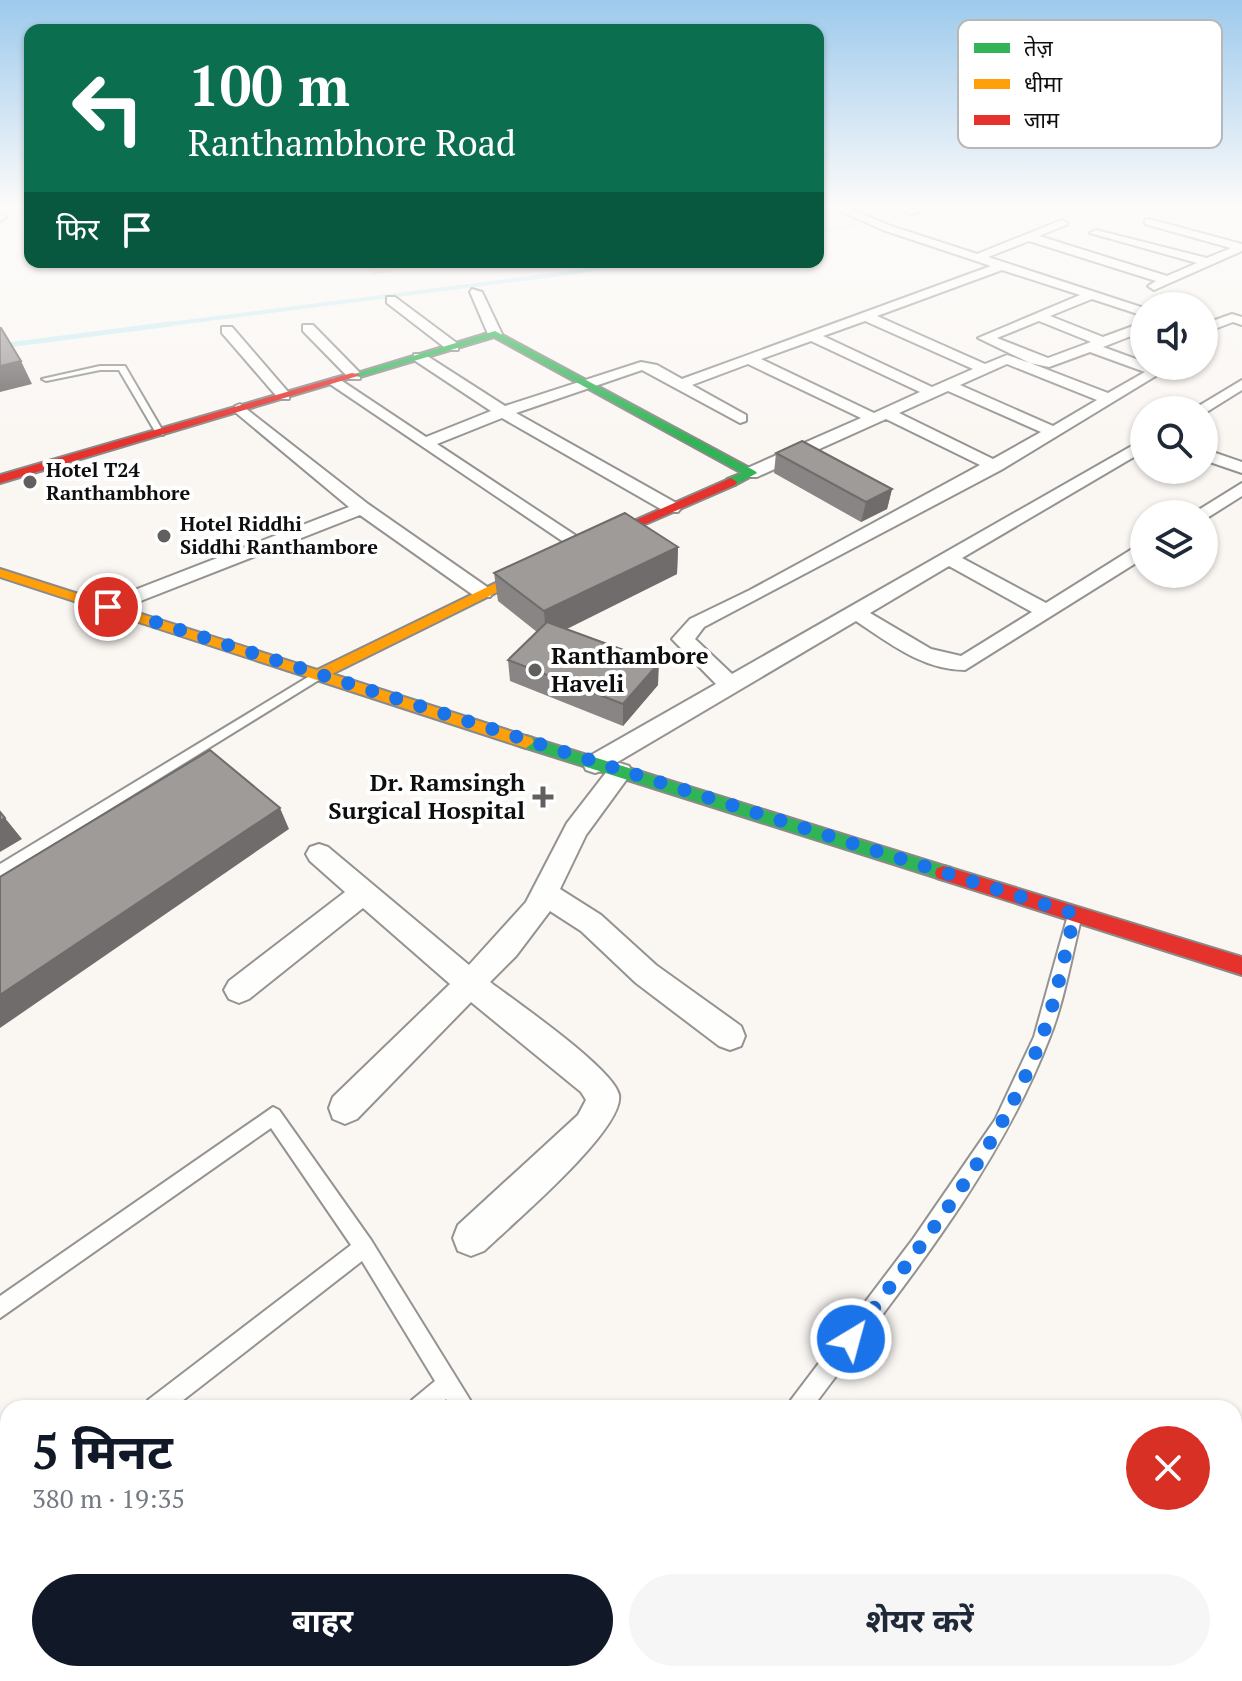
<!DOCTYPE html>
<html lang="hi">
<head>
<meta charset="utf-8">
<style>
  body { margin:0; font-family:"PT Serif","Noto Sans Devanagari",serif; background:#f6f6f7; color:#1f2937; height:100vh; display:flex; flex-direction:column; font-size:30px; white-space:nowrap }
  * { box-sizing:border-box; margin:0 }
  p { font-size:26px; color:#747a83 }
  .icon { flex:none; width:44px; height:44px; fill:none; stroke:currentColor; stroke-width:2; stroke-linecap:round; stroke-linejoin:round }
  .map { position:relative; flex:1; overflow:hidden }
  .sheet { position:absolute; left:0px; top:1400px; width:1242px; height:282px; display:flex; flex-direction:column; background:#fff; border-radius:24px 24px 0 0; box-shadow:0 2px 6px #0004 }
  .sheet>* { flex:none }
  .guide { position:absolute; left:24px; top:24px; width:800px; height:244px; border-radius:16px; box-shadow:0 2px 6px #0004; background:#0b6e4f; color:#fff; overflow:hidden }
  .tools { position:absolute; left:1130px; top:292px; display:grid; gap:16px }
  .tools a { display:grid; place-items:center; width:88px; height:88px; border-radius:50%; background:#fff; box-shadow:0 2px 6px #0004; font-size:40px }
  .pin { position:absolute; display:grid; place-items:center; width:68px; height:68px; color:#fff; margin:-34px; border:4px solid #fff; border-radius:50%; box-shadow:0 2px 8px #0007 }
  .me { position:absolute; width:88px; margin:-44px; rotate:37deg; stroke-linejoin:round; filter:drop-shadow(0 0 6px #0008) }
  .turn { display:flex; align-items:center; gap:28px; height:168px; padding:0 32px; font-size:36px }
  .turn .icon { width:104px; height:104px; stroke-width:2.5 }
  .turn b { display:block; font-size:56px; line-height:68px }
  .then { display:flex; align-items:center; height:76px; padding:0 32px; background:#0003; gap:16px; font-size:30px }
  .round { display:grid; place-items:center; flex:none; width:84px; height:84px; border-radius:42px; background:#f6f6f7 }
  .summary { display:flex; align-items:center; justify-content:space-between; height:136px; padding:0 32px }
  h1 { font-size:48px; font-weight:700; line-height:60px; color:#111827 }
  .cta { display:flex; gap:16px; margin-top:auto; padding:16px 32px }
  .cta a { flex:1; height:92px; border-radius:48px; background:#111827; color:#fff; font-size:32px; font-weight:700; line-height:92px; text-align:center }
  .cta a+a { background:#f6f6f7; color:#1f2937 }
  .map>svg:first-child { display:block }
</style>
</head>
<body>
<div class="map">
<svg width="1242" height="1681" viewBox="0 0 1242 1681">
  <rect width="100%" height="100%" fill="#faf7f3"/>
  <path fill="#f5efe1" d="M362,262H460L373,275Z"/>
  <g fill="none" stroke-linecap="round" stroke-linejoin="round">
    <path stroke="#cdecf1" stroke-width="4" d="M879,221L1014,205
      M818,231L863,224
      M154,326L577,272L629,262"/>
    <path stroke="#cdecf1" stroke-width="5" d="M0,346L170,324"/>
    <defs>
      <path id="lane" d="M100,366H125L164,433L163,435L156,433L119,370H100L46,381L42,379Z
        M318,671L322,672V678L0,877V864Z
        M1075,909L1080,911L1082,915C1072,954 1064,1003 1049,1039C996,1176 899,1291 812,1408H788L791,1400L913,1239L995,1120L1034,1037L1068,915L1070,911Z
        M273,1107L279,1110L371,1240L475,1408H452L446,1399L436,1408H409L412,1400L435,1381L362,1261L173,1408H145L148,1400L351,1245L271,1128L0,1318V1296Z
        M8,1511V1537L0,1541V1515Z
        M106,1674H137L134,1681H103Z
        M498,1674H527L524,1681H495Z
        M618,1674H646L649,1681H621Z"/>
      <path id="street" d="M827,205H841L891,226L977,254L1062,220L1067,223L1066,225L1039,236L1167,276L1197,263L1090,233L1096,230L1207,258L1231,248L1145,224V220L1149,219L1242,244V251L1154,290L1148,286L1156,281L1029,241L988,257L1144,308V316L1092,299L1050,316L1103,337L1144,322V331L1103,347L1144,362V366H1172L1001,470L704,627L695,639L732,674L1144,439V451L962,558L1046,603L1137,546L1144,544V558L965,670C923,670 889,643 856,621L604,770L595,773L586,770L583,764L586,758L716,684L672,639L690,619L750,590L980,465L886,419L757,477H745L743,473L745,469L861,418L748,364L692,385L746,415V421L740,423L642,370L516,413L678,504L681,508L678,512H666L502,418L437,444L587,543L589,547L580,553L327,382L334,378L339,379L426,437L491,411L414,360V354H424L505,406L641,362L657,365L682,379L991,266L883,230ZM1002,270L1080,295L978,338L1030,363L1007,355L985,364L877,316ZM865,321L973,369L932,387L823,336ZM1039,321L1091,342L1048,358L997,338ZM811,341L920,392L874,413L761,359ZM1090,352L1145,372L1108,393L1030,363L1049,367ZM1007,364L1097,400L1053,426L960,385ZM948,391L1041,432L993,459L899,413ZM949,566L1032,612L961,656L931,649L870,613Z
        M894,205H907L918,212L909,214Z
        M0,214L6,217L0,221Z
        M472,289L482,292L502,334L500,337L488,334L470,292Z
        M387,297H395L458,344V350H448L387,303Z
        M1232,314L1242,317V325L1233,322L1204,333V324Z
        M303,325H313L360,373V379H350L303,331Z
        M222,327H232L289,393V399H279L222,333Z
        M1242,380V390L1205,413L1204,410H1192Z
        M240,404L368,504L490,589L493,593L490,597H476L360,515L115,611H101L98,607L101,603L349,507L235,412V406Z
        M1204,449L1242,462V473L1204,460Z
        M1242,483V496L1207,518L1204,519V514H1192Z
        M620,763L629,766L632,772L586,835L560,889L601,915L656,965L741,1026L745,1036L741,1046L730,1050L719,1046L636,983L581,931L550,911L516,956L490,982C515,1001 614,1069 619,1095C625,1129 511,1225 484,1251L471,1256L458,1251L453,1238L458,1225L578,1115L586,1100L581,1092L471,1002L357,1119L345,1124L333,1119L329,1108L333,1097L450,984L363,908L249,999L239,1003L229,999L224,990L229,981L345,892L310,861L306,854L310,847L319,844L328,847L469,965L526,902L567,823L611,766Z"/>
      <path id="fast" d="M495,331L755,471L757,473L735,485H727V479L742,473L494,337L360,377L351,375Z
        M526,736L944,866L951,868L953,873L951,878L944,880L520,746L518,742Z"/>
      <path id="slow" d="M543,560L550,564L548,567L332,674L532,738L534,742L526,748L0,577V569L317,670Z"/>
      <path id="jam" d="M352,373L361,375L0,483V475Z
        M731,478L737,482L735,485L597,545L586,542Z
        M944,866L1242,957V975L937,878L935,873L937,868Z"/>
    </defs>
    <use href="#lane" stroke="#949391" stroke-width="4"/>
    <use href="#street" stroke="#949391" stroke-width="4"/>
    <use href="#fast" stroke="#8b8a88" stroke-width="4"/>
    <use href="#slow" stroke="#8b8a88" stroke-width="4"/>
    <use href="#jam" stroke="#8b8a88" stroke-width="4"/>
    <use href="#lane" fill="#fefefd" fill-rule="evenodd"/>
    <use href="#street" fill="#fefefd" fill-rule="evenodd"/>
    <use href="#fast" fill="#30b455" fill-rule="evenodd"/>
    <use href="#slow" fill="#ff9f0a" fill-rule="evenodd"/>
    <use href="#jam" fill="#e5322d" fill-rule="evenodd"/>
  </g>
  <path fill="#888584" d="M776,453L892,489L887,509L861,522L774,473Z
    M678,547L677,574L567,629L658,685L623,726L510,681L508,660L537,632L498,601L494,573Z"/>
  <path fill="#6f6c6b" d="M21,361L32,384L0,392V366Z
    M892,489L887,509L861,522L866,502Z
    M678,547L677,574L546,639L544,611Z
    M659,663L658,685L623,726V704Z
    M280,808L289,829L0,1028V995Z
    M5,818L22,839L0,852V821Z"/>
  <path fill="#9e9b99" stroke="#6f6c6b" stroke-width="2" d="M0,328H1L21,361L0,366Z
    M802,441L892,489L866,502L776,453Z
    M625,513L678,547L544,611L494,573Z
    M547,622L659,663L623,704L508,660Z
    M210,750L280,808L0,995V877Z
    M0,812L5,818L0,821Z"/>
  <linearGradient id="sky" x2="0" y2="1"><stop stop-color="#9dcaec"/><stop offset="0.47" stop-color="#fdfbfa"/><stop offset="1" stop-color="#fdfbfa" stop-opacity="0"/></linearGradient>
  <rect width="1242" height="440" fill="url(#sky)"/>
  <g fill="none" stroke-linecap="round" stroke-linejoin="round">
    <path stroke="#1a73e8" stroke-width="14" stroke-dasharray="0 25.2" d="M108,607L1075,914C1064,955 1057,999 1041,1039C999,1150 921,1244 851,1339"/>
  </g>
  <g fill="#61605e" stroke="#fff" stroke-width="3">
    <circle cx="30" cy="482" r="8"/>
    <circle cx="164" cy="536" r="8"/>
    <circle cx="535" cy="670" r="8"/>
    <path d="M539 785h8v8h8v8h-8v8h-8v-8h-8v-8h8z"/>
  </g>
  <g text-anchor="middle" stroke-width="8" stroke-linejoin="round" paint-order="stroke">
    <g font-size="20" font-weight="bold" fill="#0e0e0e" stroke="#fff" text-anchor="start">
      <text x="46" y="477">Hotel T24<tspan x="46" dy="23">Ranthambhore</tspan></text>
      <text x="180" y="531">Hotel Riddhi<tspan x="180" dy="23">Siddhi Ranthambore</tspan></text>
    </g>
    <g font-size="24" font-weight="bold" fill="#0e0e0e" stroke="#fff" text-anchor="start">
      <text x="551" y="664">Ranthambore<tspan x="551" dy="28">Haveli</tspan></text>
      <text x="525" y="791" text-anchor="end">Dr. Ramsingh<tspan x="525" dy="28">Surgical Hospital</tspan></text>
    </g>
  </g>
  <rect x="958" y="20" width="264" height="128" rx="12" fill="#fff" stroke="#b7b7b7" stroke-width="2"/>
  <rect x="974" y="43" width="36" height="10" fill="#30b455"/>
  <rect x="974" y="79" width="36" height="10" fill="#ff9f0a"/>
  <rect x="974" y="115" width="36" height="10" fill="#e5322d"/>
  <g font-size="22" fill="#0e0e0e">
    <text x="1024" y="56">तेज़</text>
    <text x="1024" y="92">धीमा</text>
    <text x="1024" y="128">जाम</text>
  </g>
</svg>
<div class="tools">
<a><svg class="icon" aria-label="sound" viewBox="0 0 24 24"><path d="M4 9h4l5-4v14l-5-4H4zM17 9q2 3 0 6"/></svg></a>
<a><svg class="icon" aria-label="search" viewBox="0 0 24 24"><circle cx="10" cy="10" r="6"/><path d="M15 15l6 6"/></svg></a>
<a><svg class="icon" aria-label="layers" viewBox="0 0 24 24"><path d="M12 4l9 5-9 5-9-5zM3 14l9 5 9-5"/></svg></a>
</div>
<div class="pin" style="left:108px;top:607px;background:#d93025"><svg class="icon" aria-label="arrive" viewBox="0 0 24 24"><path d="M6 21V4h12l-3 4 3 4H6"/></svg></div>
<svg class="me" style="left:851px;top:1339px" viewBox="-20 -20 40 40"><circle r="17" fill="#1a73e8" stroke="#fff" stroke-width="3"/><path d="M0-11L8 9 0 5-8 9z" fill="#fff"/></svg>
<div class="guide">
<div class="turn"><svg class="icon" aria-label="left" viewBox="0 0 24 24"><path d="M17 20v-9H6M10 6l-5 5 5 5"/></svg><div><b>100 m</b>Ranthambhore Road</div></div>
<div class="then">फिर<svg class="icon" aria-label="arrive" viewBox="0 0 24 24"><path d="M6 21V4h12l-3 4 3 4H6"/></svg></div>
</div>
<section class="sheet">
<div class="summary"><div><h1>5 मिनट</h1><p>380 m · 19:35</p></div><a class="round" style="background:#d93025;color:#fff"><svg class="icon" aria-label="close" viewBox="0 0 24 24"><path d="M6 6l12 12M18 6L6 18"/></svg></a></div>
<div class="cta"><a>बाहर</a><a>शेयर करें</a></div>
</section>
</div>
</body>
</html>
